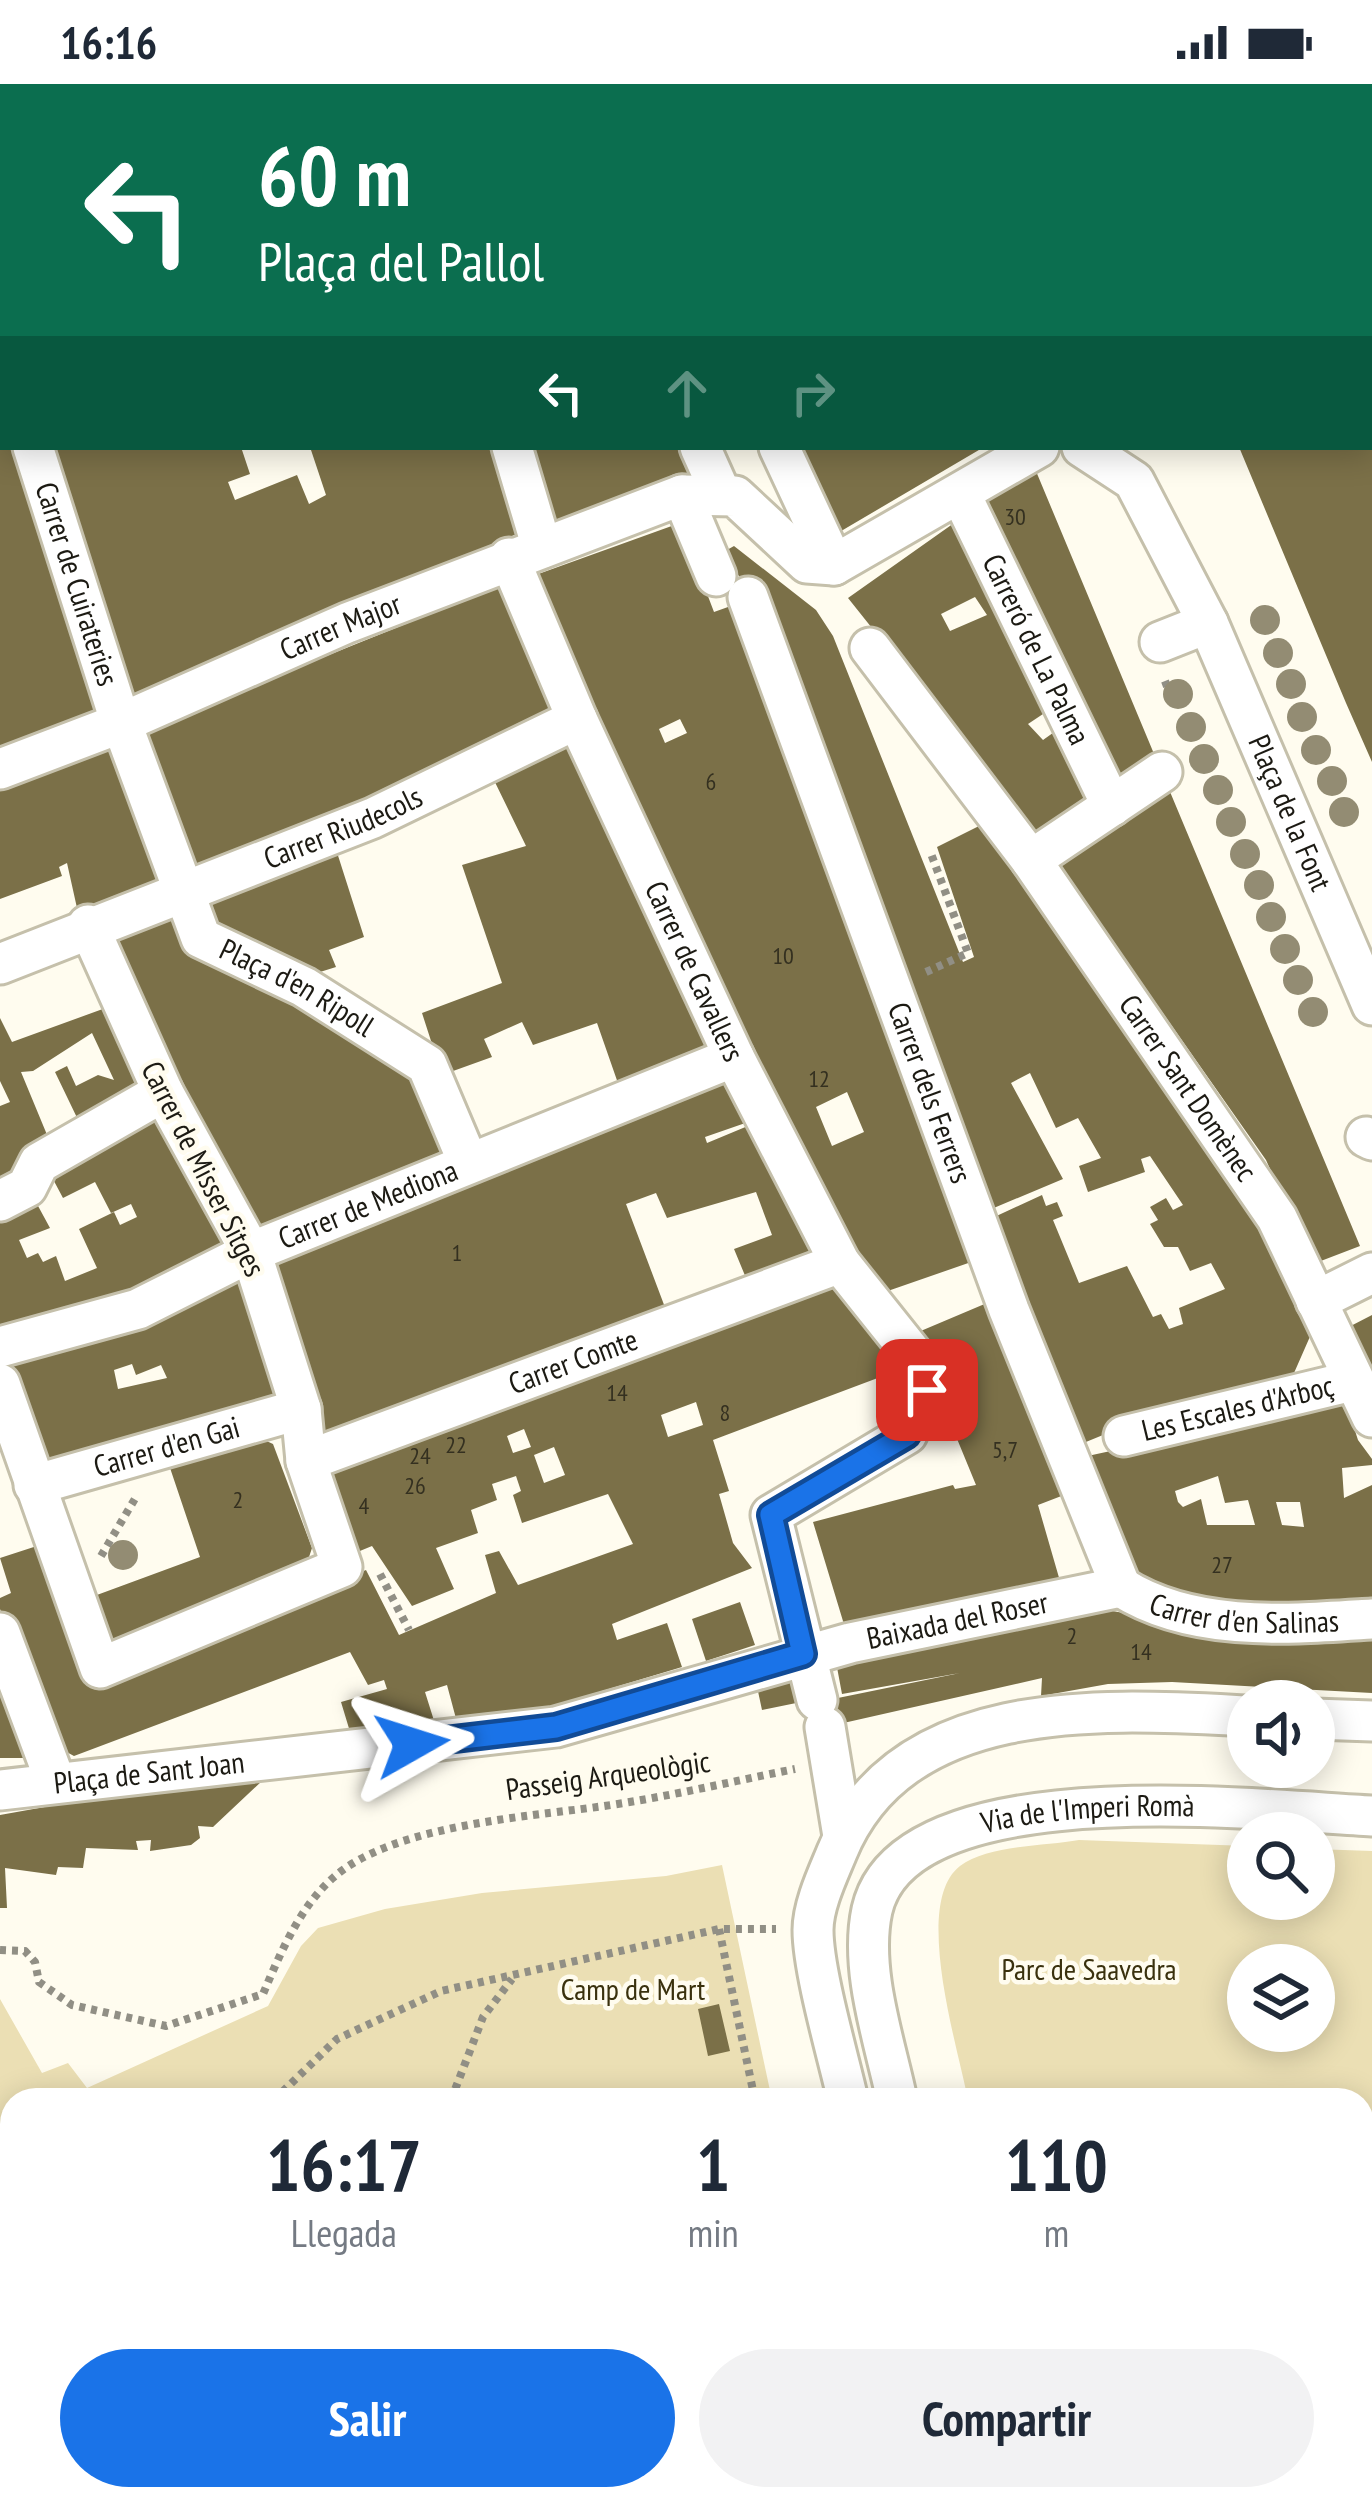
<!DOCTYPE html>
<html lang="es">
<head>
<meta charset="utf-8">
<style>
  body { margin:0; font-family:"PT Sans Narrow",sans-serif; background:#f2f2f3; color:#1f2937; height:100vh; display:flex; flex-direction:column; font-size:45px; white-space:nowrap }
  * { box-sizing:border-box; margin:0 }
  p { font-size:39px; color:#747a83 }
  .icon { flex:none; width:66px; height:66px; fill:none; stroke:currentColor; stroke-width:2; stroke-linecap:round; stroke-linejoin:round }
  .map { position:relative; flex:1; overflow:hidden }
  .panel { position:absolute; left:0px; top:2004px; width:1374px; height:423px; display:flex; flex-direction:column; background:#fff; border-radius:36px 36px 0 0; box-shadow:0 6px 30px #0003 }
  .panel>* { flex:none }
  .guide { position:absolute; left:0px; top:0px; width:1374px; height:366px; box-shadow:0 6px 30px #0003; background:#0b6e4f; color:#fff; overflow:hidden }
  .buttons { position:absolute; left:1227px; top:1596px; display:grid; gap:24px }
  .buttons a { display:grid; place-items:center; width:108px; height:108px; border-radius:50%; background:#fff; box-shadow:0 6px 30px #0003; font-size:60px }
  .pin { position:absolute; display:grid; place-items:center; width:102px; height:102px; color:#fff; margin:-51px; border-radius:24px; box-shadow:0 6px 18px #0006 }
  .me { position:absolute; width:132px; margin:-66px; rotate:84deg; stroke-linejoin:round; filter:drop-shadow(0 0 9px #0008) }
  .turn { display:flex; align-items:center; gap:42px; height:252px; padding:0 60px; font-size:54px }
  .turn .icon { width:156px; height:156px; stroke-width:2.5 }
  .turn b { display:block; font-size:84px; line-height:102px }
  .lanes { display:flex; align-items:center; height:114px; padding:0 60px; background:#0003; justify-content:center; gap:60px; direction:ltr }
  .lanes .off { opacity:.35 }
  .eta { display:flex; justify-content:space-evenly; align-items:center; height:204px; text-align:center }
  .eta b { font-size:72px; font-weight:800; line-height:84px }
  .button { display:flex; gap:24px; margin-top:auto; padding:24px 60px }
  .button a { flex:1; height:138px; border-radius:72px; background:#1a73e8; color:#fff; font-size:48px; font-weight:800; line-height:138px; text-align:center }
  .button a+a { background:#f2f2f3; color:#1f2937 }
  .status { display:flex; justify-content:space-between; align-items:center; height:84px; padding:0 60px; background:#fff; direction:ltr }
  .status svg { height:33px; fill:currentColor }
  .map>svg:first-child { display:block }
</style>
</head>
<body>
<div class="status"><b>16:16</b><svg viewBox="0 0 49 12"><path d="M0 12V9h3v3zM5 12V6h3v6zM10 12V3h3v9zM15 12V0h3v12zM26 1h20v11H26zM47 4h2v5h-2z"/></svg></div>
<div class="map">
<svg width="1372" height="2426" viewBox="0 0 1372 2426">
  <rect width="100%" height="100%" fill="#fffcef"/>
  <path fill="#ebdfb4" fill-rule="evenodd" d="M1079,1756L1248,1762V1815H1314V1765L1372,1767V2186H1362V2016H968C958,1963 912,1819 960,1782C988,1761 1046,1762 1079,1756ZM1248,1881H1314V1947H1248Z
    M722,1781L772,2016H12V2415H849L851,2426H0V1915L42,1989L68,1979L87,2004L268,1922L301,1862L318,1844L385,1825L482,1809L666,1792Z"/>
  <path fill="#7b7048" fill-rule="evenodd" d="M0,363H12L106,629L0,672Z
    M44,363H241L250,390L228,398L235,416L297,391L309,420L326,411L310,363H492L519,449L122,617Z
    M523,363H691L699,385L547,441Z
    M798,363H984L831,453Z
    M1239,363H1372V678L1346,619Z
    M1033,380L1157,677L1114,708L972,425Z
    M964,432L1055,622L1028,640L1043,656L1064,641L1100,715L1041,756L848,514ZM975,513L987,531L950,547L941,530Z
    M680,439L714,528L742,518L977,1176L882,1209L847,1162L671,806L530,493ZM680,635L687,649L665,659L659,645ZM847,1008L864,1048L832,1062L816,1023Z
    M734,462L816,526L833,552L963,878L974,873L937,763L981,741L1268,1158L1312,1248L1287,1305L1125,1342L1081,1360L990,1135L1042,1111L1046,1122L1057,1118L1063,1132L1053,1136L1079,1199L1127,1182L1153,1233L1161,1230L1169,1245L1183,1240L1179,1224L1225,1205L1211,1179L1190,1187L1178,1163H1164L1150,1140L1158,1136L1150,1123L1166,1114L1173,1126L1183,1121L1150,1072L1141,1075L1145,1088L1088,1108L1079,1082L1101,1074L1078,1034L1056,1044L1030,989L1011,999L1063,1095L989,1126L744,497L718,471Z
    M507,499L563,625L194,794L138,648Z
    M571,649L717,967L620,1005L597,939L533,961L522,938L484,955L492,973L442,991L422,929L502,899L462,781L526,762L490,688Z
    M115,659L168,803L79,833L67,779L59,783L62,792L0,815V705Z
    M1168,703L1360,1162L1313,1180L1266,1076L1056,777Z
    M334,759L364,853L329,866L336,883L304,893L211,845L201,814Z
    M174,823L406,975L455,1069L251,1152L103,846Z
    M111,922L150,1006L81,1042L55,988L67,982L76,1002L98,991L114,996L92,949L33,987L21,988L50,1058L18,1074L26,1095L0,1110V1022L10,1018L0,997V934L12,958Z
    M729,986L754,1036L705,1053L707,1059L755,1039L820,1166L746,1194L734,1165L772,1151L756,1108L667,1134L656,1109L626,1120L666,1226L325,1351L265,1172Z
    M158,1020L236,1167L0,1252V1124L31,1109L50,1144L19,1156L27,1174L38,1169L43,1178L56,1172L65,1197L97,1184L79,1145L114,1128L120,1141L137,1133L131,1120L111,1129L95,1098L63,1114L47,1084Z
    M245,1188L289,1317L42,1391L0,1276ZM132,1280L136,1291L161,1281L167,1294L118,1305L114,1286Z
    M834,1195L907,1283L713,1356L729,1407L719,1410L733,1459L752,1484L612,1540L617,1556L667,1539L682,1583L529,1629L458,1642L447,1601L425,1608L436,1643L351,1651L341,1618L387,1605L384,1596L368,1601L350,1568L74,1672L48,1658L0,1525V1514L11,1509L0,1474L43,1460L95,1603L152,1570L366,1486L399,1551L496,1509L485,1471L499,1467L518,1501L633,1460L608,1410L522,1439L513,1411L521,1407L516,1392L492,1400L497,1416L471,1426L478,1449L436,1464L454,1505L412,1522L372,1462L355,1469L318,1385ZM696,1318L703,1341L668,1353L661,1331ZM524,1345L531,1363L513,1369L507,1352ZM554,1363L565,1391L544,1399L534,1371Z
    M994,1216L1064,1411L1038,1421L1062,1504L846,1547L813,1438L953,1401L955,1405L976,1401L939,1311L949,1305L916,1249Z
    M1372,1231V1303L1341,1247Z
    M1345,1316L1358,1356L1372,1375V1381L1342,1384L1344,1414L1372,1401V1514L1264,1525L1143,1499L1083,1373ZM1218,1392L1225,1419L1248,1416L1255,1441H1207L1201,1415L1183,1423L1178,1418L1175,1407ZM1276,1418H1300L1304,1443L1282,1441Z
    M243,1346L273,1360L312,1464L302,1494L106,1566L86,1515L200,1473L165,1369Z
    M740,1518L755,1561L706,1577L692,1535Z
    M1107,1526L1229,1548L1372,1550V1609L1172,1598L1108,1600L1041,1612L1042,1594L839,1640L833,1615L960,1589L842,1610L836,1578L1033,1535Z
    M0,1579L36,1674H0Z
    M798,1587L806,1617L762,1626L756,1598Z
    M279,1681L213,1743L198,1742L200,1754L191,1761L150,1767L151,1756L136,1757L138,1766L86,1764L83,1784L58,1783L56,1791L5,1784L7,1824H0V1731Z
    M719,1920L730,1967L708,1972L698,1925Z
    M1362,2374H1372V2426H1049L1047,2415H1362Z"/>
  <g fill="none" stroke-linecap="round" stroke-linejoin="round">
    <defs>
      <path id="lane" d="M1371,213H1372"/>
      <g id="street">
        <path d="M406,0V3"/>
        <path d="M554,0L555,3"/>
        <path d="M648,0L649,3"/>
        <path d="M912,0L913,3"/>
        <path d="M1080,0L1081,3"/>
        <path d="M295,3L304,0"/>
        <path d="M0,104L3,103"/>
        <path d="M0,268L3,277"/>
        <path d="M0,343L3,342"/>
        <path id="s1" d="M33,363L116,624L201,854L304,903L427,981L468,1078"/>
        <path d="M512,363L542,464"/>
        <path d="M700,363L721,410"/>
        <path d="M779,363L834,481"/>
        <path id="s2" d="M1082,363L1134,397L1208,539L1372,921"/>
        <path id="s3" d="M960,409L1112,722"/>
        <path d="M682,411L716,492"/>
        <path id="s4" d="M509,474L577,635L734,973L840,1179L919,1278L927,1306L907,1350L771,1431L817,1616"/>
        <path id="s5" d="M748,513L1009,1226L1121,1503"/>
        <path d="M1160,558L1208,539"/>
        <path id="s6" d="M870,564L1031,776L1277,1134L1372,1333"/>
        <path id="s7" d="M0,685L121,639L347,539L682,411L735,412L807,479L834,481L1039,363"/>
        <path d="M1031,776L1162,688"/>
        <path id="s8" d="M0,880L373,734L577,635"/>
        <path d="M1366,1053L1372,1056"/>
        <path d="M0,1117L27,1103L39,1079L163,1008"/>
        <path d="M1316,1217L1372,1189"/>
        <path id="s9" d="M0,1263L138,1225L251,1168L734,973"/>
        <path d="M0,1300L100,1584L342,1483L306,1377L301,1325L251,1168L163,1008L88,841"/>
        <path id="s10" d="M1124,1352L1352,1297"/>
        <path id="s11" d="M306,1377L840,1179"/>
        <path id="s12" d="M34,1401L301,1325"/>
        <path id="s13" d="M1121,1503C1193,1549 1291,1540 1372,1535"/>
        <path d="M0,1549L56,1699"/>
        <path d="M1314,1635L1372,1637"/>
        <path d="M825,1643L843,1752"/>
        <path id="s14" d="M0,1706L556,1643L850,1559L1121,1503"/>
        <path d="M848,2016C838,1972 813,1887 813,1846C813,1821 828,1790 837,1768C902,1610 1106,1625 1248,1632"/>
        <path id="s15" d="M897,2016C885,1958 859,1886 872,1826C904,1684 1264,1727 1372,1732"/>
        <path d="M1362,2197H1372"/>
        <path d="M925,2415L927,2426"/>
        <path d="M972,2415L974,2426"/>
      </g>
    </defs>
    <use href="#lane" stroke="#c5c0ab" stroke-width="27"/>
    <use href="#street" stroke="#c5c0ab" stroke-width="45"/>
    <path stroke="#918f85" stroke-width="8" stroke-dasharray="6 6" stroke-linecap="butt" d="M1165,597L1172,616
      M926,888L968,869L930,767
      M101,1472L136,1413
      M380,1490L409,1546
      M719,1845L755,2016
      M0,1866L25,1867L35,1878L39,1898L72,1921L166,1942L263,1910C280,1870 300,1822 334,1793C392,1742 524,1733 597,1723C663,1714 729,1698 795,1685
      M274,2016L337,1955L441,1907L719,1845H776
      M451,2016L483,1933L512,1895
      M0,2054L12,2055
      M0,2167L12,2154
      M0,2218H12
      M515,2426V2415
      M776,2426L786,2415"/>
    <use href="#lane" stroke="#fff" stroke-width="21"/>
    <use href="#street" stroke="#fff" stroke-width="39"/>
  </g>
  <g fill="#938c73">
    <circle cx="1265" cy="536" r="15"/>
    <circle cx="1278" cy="569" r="15"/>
    <circle cx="1291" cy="600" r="15"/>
    <circle cx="1178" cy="610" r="15"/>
    <circle cx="1302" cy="633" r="15"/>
    <circle cx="1191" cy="643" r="15"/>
    <circle cx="1316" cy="666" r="15"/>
    <circle cx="1204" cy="675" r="15"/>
    <circle cx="1332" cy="697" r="15"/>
    <circle cx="1218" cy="706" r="15"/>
    <circle cx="1344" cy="728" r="15"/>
    <circle cx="1231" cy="738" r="15"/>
    <circle cx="1245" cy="770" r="15"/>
    <circle cx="1259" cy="801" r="15"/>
    <circle cx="1271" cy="833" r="15"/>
    <circle cx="1285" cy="865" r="15"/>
    <circle cx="1298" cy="896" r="15"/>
    <circle cx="1313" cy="928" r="15"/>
    <circle cx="123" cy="1471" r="15"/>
  </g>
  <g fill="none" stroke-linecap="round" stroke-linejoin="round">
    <defs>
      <path id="route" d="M412,1660L556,1643L803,1570L771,1431L907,1351L927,1306"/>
    </defs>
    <use href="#route" stroke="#114b97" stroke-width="30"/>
    <use href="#route" stroke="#1a73e8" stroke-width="21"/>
  </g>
  <g text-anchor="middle" stroke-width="9" stroke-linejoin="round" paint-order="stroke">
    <g font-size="24" fill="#343020">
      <text x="1015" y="441">30</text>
      <text x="711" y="706">6</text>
      <text x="783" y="880">10</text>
      <text x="819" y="1003">12</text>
      <text x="457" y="1177">1</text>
      <text x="617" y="1317">14</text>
      <text x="725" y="1337">8</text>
      <text x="456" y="1369">22</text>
      <text x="1005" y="1374">5,7</text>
      <text x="420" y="1380">24</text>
      <text x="415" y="1410">26</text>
      <text x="238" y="1424">2</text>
      <text x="364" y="1430">4</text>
      <text x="1222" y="1489">27</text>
      <text x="1072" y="1560">2</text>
      <text x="1141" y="1576">14</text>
    </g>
    <g font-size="30" fill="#1c1a13" stroke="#fffcef">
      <text dy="10" stroke="none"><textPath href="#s1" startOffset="144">Carrer de Cuirateries</textPath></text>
      <text dy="10" stroke="none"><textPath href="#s7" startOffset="369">Carrer Major</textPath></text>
      <text dy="10" stroke="none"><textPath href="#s3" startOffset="174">Carreró de La Palma</textPath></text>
      <text dy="10" stroke="none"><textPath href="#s2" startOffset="429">Plaça de la Font</textPath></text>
      <text dy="10" stroke="none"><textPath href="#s8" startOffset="369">Carrer Riudecols</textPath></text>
      <text dy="10" stroke="none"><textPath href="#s4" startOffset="453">Carrer de Cavallers</textPath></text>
      <text dy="10" stroke="none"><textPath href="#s1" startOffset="627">Plaça d'en Ripoll</textPath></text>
      <text dy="10" stroke="none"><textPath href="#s6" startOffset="543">Carrer Sant Domènec</textPath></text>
      <text dy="10" stroke="none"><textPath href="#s5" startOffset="528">Carrer dels Ferrers</textPath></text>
      <text transform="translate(203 1085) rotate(63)" y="10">Carrer de Misser Sitges</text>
      <text dy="10" stroke="none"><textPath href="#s9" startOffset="396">Carrer de Mediona</textPath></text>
      <text dy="10" stroke="none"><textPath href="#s11" startOffset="285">Carrer Comte</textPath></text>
      <text dy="10" stroke="none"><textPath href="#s10" startOffset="117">Les Escales d'Arboç</textPath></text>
      <text dy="10" stroke="none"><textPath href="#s12" startOffset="138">Carrer d'en Gai</textPath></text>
      <text dy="10" stroke="none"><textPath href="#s13" startOffset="129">Carrer d'en Salinas</textPath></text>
      <text dy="10" stroke="none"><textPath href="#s14" startOffset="975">Baixada del Roser</textPath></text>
      <text dy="10" stroke="none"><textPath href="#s14" startOffset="150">Plaça de Sant Joan</textPath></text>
      <text transform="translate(608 1692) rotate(-8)" y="10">Passeig Arqueològic</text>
      <text dy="10" stroke="none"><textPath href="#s15" startOffset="447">Via de l'Imperi Romà</textPath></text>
    </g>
    <g font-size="30" fill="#3a310e" stroke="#fffcef">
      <text x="1089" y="1896">Parc de Saavedra</text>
      <text x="633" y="1916">Camp de Mart</text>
    </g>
  </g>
</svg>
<div class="buttons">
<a><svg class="icon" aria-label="sound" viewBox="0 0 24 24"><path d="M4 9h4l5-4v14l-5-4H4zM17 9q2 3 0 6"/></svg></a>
<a><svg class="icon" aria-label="search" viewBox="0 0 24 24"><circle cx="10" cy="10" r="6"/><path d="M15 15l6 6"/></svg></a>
<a><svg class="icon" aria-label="layers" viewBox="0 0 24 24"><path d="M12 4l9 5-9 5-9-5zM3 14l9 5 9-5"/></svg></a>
</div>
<div class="pin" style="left:927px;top:1306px;background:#d93025"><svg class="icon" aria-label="arrive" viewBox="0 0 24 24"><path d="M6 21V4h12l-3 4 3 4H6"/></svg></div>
<svg class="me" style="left:412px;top:1660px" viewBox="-20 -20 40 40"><path d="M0-17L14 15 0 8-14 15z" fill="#1a73e8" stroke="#fff" stroke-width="4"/></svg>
<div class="guide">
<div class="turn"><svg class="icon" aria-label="left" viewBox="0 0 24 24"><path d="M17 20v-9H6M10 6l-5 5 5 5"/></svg><div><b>60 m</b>Plaça del Pallol</div></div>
<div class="lanes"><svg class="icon" aria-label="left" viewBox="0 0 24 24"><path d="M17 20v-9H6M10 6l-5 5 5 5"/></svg><svg class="icon off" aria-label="ahead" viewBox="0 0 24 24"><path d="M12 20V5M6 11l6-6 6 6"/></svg><svg class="icon off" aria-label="right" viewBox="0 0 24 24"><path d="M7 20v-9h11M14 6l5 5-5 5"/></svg></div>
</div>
<section class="panel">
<div class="eta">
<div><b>16:17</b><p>Llegada</p></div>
<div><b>1</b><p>min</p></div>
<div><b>110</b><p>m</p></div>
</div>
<div class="button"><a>Salir</a><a>Compartir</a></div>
</section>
</div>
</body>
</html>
